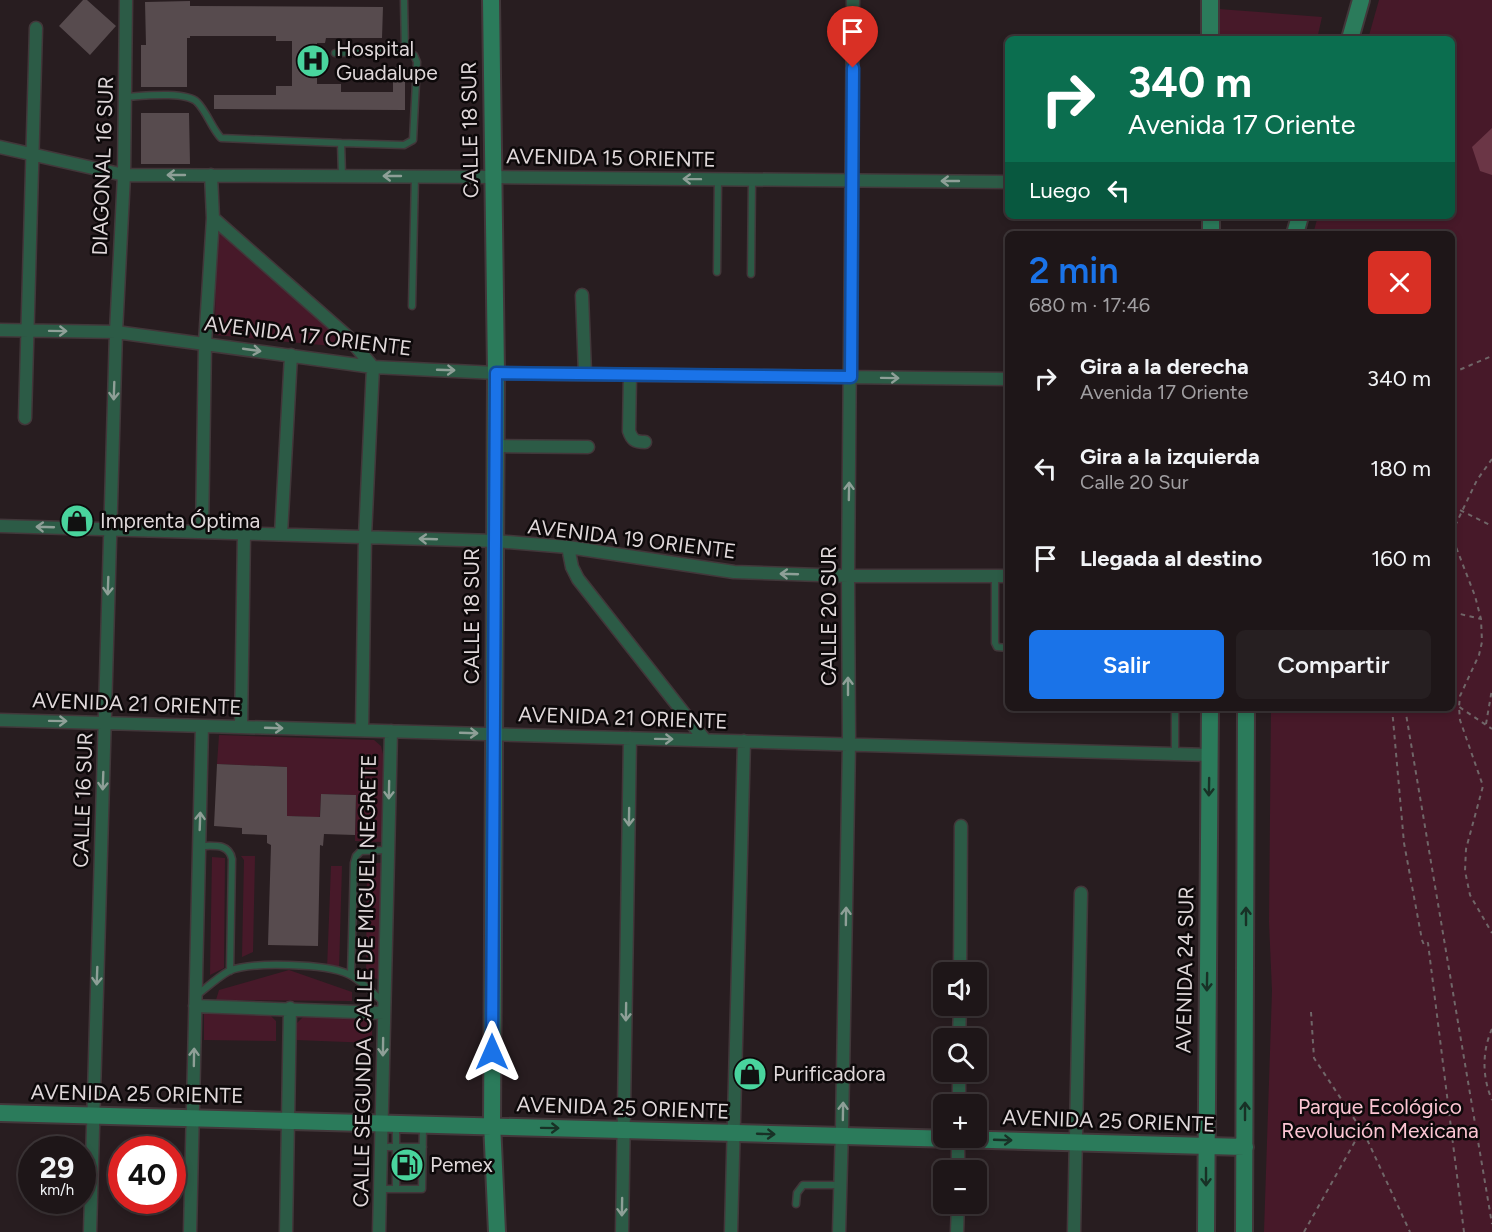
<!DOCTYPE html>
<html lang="es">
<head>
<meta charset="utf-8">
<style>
  body { margin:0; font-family:Figtree,sans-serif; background:#261f21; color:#f1f3f6; height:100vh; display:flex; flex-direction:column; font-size:22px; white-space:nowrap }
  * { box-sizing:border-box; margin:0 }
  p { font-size:20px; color:#a19fa2 }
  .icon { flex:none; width:33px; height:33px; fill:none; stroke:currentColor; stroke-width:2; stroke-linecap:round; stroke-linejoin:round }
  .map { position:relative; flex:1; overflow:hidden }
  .sheet { position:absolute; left:1005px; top:231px; width:450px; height:480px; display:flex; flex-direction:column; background:#1e1618; border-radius:9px; box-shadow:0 3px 9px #0003,0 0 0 2px #3c3537 }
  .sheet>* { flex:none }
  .banner { position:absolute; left:1005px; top:36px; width:450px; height:183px; border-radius:9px; box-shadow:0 3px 9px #0003,0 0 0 2px #3c3537; background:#0b6e4f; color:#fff; overflow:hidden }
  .controls { position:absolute; left:933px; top:962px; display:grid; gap:12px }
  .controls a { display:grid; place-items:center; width:54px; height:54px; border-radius:9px; background:#1e1618; box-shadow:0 3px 9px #0003,0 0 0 2px #3c3537; font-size:30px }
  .speed { position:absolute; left:18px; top:1136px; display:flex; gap:12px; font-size:30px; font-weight:700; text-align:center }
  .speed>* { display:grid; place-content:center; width:78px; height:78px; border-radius:50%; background:#1e1618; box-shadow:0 3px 9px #0003,0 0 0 2px #3c3537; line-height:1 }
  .speed small { font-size:15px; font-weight:400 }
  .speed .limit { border:9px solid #d22; background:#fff; color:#111 }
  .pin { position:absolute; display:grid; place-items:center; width:51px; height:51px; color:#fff; margin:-62px -26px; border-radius:50% 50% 50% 0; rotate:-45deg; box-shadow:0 0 6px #0007 }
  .pin .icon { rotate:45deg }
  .me { position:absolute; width:66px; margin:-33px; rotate:0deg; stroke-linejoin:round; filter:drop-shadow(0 0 4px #0008) }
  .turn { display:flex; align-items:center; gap:21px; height:126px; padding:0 24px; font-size:27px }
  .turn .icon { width:78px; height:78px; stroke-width:2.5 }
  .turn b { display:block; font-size:42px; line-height:51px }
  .then { display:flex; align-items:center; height:57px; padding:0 24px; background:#0003; gap:12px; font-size:22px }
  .round { display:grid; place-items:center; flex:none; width:63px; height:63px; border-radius:9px; background:#261f21 }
  .overview { display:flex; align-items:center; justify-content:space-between; height:102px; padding:0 24px }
  h1 { font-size:36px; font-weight:600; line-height:45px; color:#1a73e8 }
  .cta { display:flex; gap:12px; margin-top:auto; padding:12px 24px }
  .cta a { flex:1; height:69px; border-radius:9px; background:#1a73e8; color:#fff; font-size:24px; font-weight:600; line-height:69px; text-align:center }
  .cta a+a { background:#261f21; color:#f1f3f6 }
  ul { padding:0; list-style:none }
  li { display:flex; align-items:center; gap:18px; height:90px; padding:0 24px }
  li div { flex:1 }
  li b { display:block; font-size:22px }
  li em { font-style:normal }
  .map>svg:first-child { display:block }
</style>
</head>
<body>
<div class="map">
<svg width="1492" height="1232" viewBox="0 0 1492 1232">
  <rect width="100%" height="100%" fill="#281d20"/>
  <path fill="#471929" d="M1379,0H1492V1232H1264L1272,991L1269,922L1271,708H1452V234H1313L1318,216H1452V39H1368Z
    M1219,9L1322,17L1317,39H1220Z
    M216,230L354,348L215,335Z
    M219,735L374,740L381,746L386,766L382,842L355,841L356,795L321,794L319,826L308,817L292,816L286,824L287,767L217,764Z
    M241,856H255L253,952L242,957L244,860Z
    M212,857L225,858L224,968L210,975Z
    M367,863H383L380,980L366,975Z
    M331,866H342L339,970L327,969Z
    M289,970L352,992V1001L216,1000L219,990Z
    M204,1012L268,1013L276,1021V1041L204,1040Z
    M304,1016H360L372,1025V1043L296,1040V1024Z"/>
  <path fill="#6b3646" d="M1492,128V175L1480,171L1472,147Z"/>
  <path fill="#574b4e" d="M83,0H87L116,26L90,55L59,26Z
    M190,1V6L383,7L382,38H326L325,43H317V84H341V92H393V67H405V110L214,109V95H276V86H292V41H276V36H190V38H187V87H141V45H146L145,2Z
    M141,113H189L190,164H141Z
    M217,764L287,767V816L320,817L321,794L356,795L355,835L324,834L323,846L320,845L318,946L268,945L271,845L267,843V835L242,834V828L214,826Z
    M401,1152H414V1180H401Z"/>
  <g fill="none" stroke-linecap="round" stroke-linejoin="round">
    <defs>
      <path id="lane" d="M404,0L405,51
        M335,53L405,51L414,55L417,62L413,140L404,145L341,143L342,176
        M125,97C142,96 185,91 197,102C207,112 211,127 221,138L341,143
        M717,272L718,180
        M751,274L752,180
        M412,306L415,176
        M995,577V643L997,647L1008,648
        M1175,754V708
        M200,846C214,846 229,843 232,859L230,971
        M351,975L354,863L356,856L361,851L388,850
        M196,996C206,988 218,977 229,971C251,961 327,964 348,974C361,980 373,993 384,1003
        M381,1147H423
        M380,1189H422L423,1127
        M396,1189V1125
        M796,1204L797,1193L803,1185H840"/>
      <path id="street" d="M0,147L124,175L494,177L1008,182
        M213,218L348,337L373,367L365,536L362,730
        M582,295L585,374
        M0,330L116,332L373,367L496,373L1008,379
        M630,375L629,431C632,440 635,442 645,442
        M25,418L36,28
        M495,446L588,447
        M0,526L495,541L568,547L734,572L848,576H1008
        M202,532L205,343L213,218L211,175
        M281,534L291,355
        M568,547L572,567L578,579L705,740
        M0,720L1209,755
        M241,727L244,533
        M960,972L961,826
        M195,1006L384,1013
        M959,1038L960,1005
        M959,1104V1071
        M958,1170V1137
        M90,1232L116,332L124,175L126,0
        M190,1232L202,726
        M286,1232L290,1008
        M379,1232L391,731
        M622,1232L630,738
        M731,1232L744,741
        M839,1232L842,1128L849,744L848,576L853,0
        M957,1232L958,1203
        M1074,1232L1081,893"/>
      <path id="secondary" d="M491,0L496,373L492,1123L497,1232
        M1210,0V39
        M1350,39L1361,0
        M1211,216V234
        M1295,234L1300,216
        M0,1113L1245,1147
        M1206,1232L1210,708
        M1244,1232L1246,708"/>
    </defs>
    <use href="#lane" stroke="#42373a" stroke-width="9"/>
    <use href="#street" stroke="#42373a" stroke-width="15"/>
    <use href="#secondary" stroke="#42373a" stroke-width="20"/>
    <path stroke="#706668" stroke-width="2" stroke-dasharray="4.5 4.5" stroke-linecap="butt" d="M1452,373L1492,356
      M1492,459L1477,480L1454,528L1456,547L1475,596L1481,619L1482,642L1479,655L1460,696L1459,707L1460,720L1483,786L1466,849L1465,871L1470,895L1492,933
      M1452,506L1492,526
      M1452,612L1481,619
      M1452,702L1492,729
      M1392,708L1404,843L1422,940L1424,945L1428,943L1464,1232
      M1405,708L1492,1224
      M1486,724L1492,689
      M1311,1012L1314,1058L1365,1135L1410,1232
      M1492,1029C1482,1051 1482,1077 1492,1100
      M1304,1232L1362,1129"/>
    <use href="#lane" stroke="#2c5b46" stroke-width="6"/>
    <use href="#street" stroke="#2c5b46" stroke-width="12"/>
    <use href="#secondary" stroke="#2b7b5b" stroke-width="16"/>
  </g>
  <defs><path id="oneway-shaft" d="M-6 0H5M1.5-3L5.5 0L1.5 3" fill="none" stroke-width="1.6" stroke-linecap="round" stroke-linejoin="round" transform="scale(1.5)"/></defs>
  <g stroke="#8e9f97">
    <use href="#oneway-shaft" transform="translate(176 175) rotate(180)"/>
    <use href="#oneway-shaft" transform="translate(392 176) rotate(-180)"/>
    <use href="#oneway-shaft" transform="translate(692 179) rotate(-179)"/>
    <use href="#oneway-shaft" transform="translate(950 181) rotate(-180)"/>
    <use href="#oneway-shaft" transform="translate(58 331) rotate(1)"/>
    <use href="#oneway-shaft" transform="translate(252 350) rotate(8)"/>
    <use href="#oneway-shaft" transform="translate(446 370) rotate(2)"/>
    <use href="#oneway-shaft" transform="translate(890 378) rotate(1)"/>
    <use href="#oneway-shaft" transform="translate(114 391) rotate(92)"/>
    <use href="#oneway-shaft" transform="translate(849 491) rotate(-89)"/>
    <use href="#oneway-shaft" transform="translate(45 527) rotate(-178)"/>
    <use href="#oneway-shaft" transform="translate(428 539) rotate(-178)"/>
    <use href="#oneway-shaft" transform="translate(789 574) rotate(-178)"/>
    <use href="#oneway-shaft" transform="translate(108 586) rotate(92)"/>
    <use href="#oneway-shaft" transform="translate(848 686) rotate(-90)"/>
    <use href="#oneway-shaft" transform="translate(58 721) rotate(1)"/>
    <use href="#oneway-shaft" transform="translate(274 728) rotate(2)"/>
    <use href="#oneway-shaft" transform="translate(469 733) rotate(2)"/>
    <use href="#oneway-shaft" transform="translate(664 739) rotate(1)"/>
    <use href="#oneway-shaft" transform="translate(103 781) rotate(92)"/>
    <use href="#oneway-shaft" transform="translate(389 790) rotate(91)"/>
    <use href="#oneway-shaft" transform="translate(629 817) rotate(91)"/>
    <use href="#oneway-shaft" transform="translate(200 821) rotate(-88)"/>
    <use href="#oneway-shaft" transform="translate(846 916) rotate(-89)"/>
    <use href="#oneway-shaft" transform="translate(97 976) rotate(92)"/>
    <use href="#oneway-shaft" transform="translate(626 1012) rotate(91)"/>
    <use href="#oneway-shaft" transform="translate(383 1047) rotate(91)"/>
    <use href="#oneway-shaft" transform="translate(194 1057) rotate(-89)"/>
    <use href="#oneway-shaft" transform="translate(843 1111) rotate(-89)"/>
    <use href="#oneway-shaft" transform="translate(622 1207) rotate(91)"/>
  </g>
  <g stroke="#183126">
    <use href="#oneway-shaft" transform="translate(1209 787) rotate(91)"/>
    <use href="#oneway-shaft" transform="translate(1246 916) rotate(-90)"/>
    <use href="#oneway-shaft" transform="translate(1207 982) rotate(91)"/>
    <use href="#oneway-shaft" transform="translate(1245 1111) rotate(-90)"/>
    <use href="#oneway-shaft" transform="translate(550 1128) rotate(1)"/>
    <use href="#oneway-shaft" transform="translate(766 1134) rotate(2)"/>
    <use href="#oneway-shaft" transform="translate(1003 1140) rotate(2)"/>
    <use href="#oneway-shaft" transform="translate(1206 1177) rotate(90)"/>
  </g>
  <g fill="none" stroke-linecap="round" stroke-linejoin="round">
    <defs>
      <path id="route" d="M492,1052L496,373L851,377L853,68"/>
    </defs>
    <use href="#route" stroke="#114b97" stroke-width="15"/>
    <use href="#route" stroke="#1a73e8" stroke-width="10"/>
  </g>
  <defs>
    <symbol id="hospital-disc" viewBox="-11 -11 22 22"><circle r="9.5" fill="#49d49d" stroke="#0d090a"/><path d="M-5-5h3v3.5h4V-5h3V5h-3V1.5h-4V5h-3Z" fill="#111"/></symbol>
    <symbol id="shop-disc" viewBox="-11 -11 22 22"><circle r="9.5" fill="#49d49d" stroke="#0d090a"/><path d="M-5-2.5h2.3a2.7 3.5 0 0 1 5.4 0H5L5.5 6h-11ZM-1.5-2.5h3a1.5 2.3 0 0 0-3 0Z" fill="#111"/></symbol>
    <symbol id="fuel-disc" viewBox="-11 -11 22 22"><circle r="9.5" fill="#49d49d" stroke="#0d090a"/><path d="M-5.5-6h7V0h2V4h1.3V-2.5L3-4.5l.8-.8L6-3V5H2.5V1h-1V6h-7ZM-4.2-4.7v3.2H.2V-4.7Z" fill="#111"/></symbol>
  </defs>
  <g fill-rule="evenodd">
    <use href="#hospital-disc" x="294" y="42" width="38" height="38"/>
    <use href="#shop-disc" x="58" y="502" width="38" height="38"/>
    <use href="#shop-disc" x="731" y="1055" width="38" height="38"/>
    <use href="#fuel-disc" x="388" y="1146" width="38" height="38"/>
  </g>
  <g text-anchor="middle" stroke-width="5" stroke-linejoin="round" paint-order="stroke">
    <g font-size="21" fill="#dfd7d9" stroke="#0d090a" text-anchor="start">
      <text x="336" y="56">Hospital<tspan x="336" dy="24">Guadalupe</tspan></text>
      <text x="100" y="528">Imprenta Óptima</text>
      <text x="773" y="1081">Purificadora</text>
      <text x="430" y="1172">Pemex</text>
    </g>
    <g font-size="21" fill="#dfd7d9" stroke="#0d090a">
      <text transform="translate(470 130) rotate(-91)" y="7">CALLE 18 SUR</text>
      <text transform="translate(611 158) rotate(1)" y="7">AVENIDA 15 ORIENTE</text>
      <text transform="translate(103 166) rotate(-88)" y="7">DIAGONAL 16 SUR</text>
      <text transform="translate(308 336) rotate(7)" y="7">AVENIDA 17 ORIENTE</text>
      <text transform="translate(632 539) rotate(7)" y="7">AVENIDA 19 ORIENTE</text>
      <text transform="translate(472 616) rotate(-90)" y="7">CALLE 18 SUR</text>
      <text transform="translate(829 616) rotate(-90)" y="7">CALLE 20 SUR</text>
      <text transform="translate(137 704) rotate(2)" y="7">AVENIDA 21 ORIENTE</text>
      <text transform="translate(623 718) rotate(2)" y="7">AVENIDA 21 ORIENTE</text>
      <text transform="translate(83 800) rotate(-88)" y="7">CALLE 16 SUR</text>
      <text transform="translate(1185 970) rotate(-89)" y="7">AVENIDA 24 SUR</text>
      <text transform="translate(365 981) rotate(-89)" y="7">CALLE SEGUNDA CALLE DE MIGUEL NEGRETE</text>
      <text transform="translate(137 1094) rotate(1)" y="7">AVENIDA 25 ORIENTE</text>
      <text transform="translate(623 1108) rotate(2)" y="7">AVENIDA 25 ORIENTE</text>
      <text transform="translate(1109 1121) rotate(2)" y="7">AVENIDA 25 ORIENTE</text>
    </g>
    <g font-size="21" fill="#fcc5d3" stroke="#0d090a">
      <text x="1380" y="1114">Parque Ecológico<tspan x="1380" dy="24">Revolución Mexicana</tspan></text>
    </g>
  </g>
</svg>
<div class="controls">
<a><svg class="icon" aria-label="sound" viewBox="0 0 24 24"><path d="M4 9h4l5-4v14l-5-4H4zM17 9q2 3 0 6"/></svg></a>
<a><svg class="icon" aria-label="search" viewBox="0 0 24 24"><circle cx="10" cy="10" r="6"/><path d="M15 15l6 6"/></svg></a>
<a>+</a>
<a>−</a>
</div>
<div class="speed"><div>29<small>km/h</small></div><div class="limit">40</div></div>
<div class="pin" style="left:853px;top:68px;background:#d93025"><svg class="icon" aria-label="arrive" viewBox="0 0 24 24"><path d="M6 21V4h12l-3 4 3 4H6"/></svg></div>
<svg class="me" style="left:492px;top:1052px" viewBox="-20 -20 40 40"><path d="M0-17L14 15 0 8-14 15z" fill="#1a73e8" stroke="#fff" stroke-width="4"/></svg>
<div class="banner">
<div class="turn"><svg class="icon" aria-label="right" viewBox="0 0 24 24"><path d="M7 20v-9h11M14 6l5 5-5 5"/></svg><div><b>340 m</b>Avenida 17 Oriente</div></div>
<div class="then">Luego<svg class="icon" aria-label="left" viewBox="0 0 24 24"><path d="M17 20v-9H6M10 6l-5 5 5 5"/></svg></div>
</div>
<section class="sheet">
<div class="overview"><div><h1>2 min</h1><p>680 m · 17:46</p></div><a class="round" style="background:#d93025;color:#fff"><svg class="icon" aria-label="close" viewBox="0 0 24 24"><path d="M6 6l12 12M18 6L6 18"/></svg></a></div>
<ul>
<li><svg class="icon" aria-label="right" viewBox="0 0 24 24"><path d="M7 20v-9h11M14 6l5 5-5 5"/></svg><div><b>Gira a la derecha</b><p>Avenida 17 Oriente</p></div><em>340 m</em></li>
<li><svg class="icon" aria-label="left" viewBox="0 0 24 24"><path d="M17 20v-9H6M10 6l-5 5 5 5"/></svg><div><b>Gira a la izquierda</b><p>Calle 20 Sur</p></div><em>180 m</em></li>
<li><svg class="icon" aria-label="arrive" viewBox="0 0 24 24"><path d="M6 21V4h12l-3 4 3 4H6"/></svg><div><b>Llegada al destino</b></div><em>160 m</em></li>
</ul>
<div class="cta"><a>Salir</a><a>Compartir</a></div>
</section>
</div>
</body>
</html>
